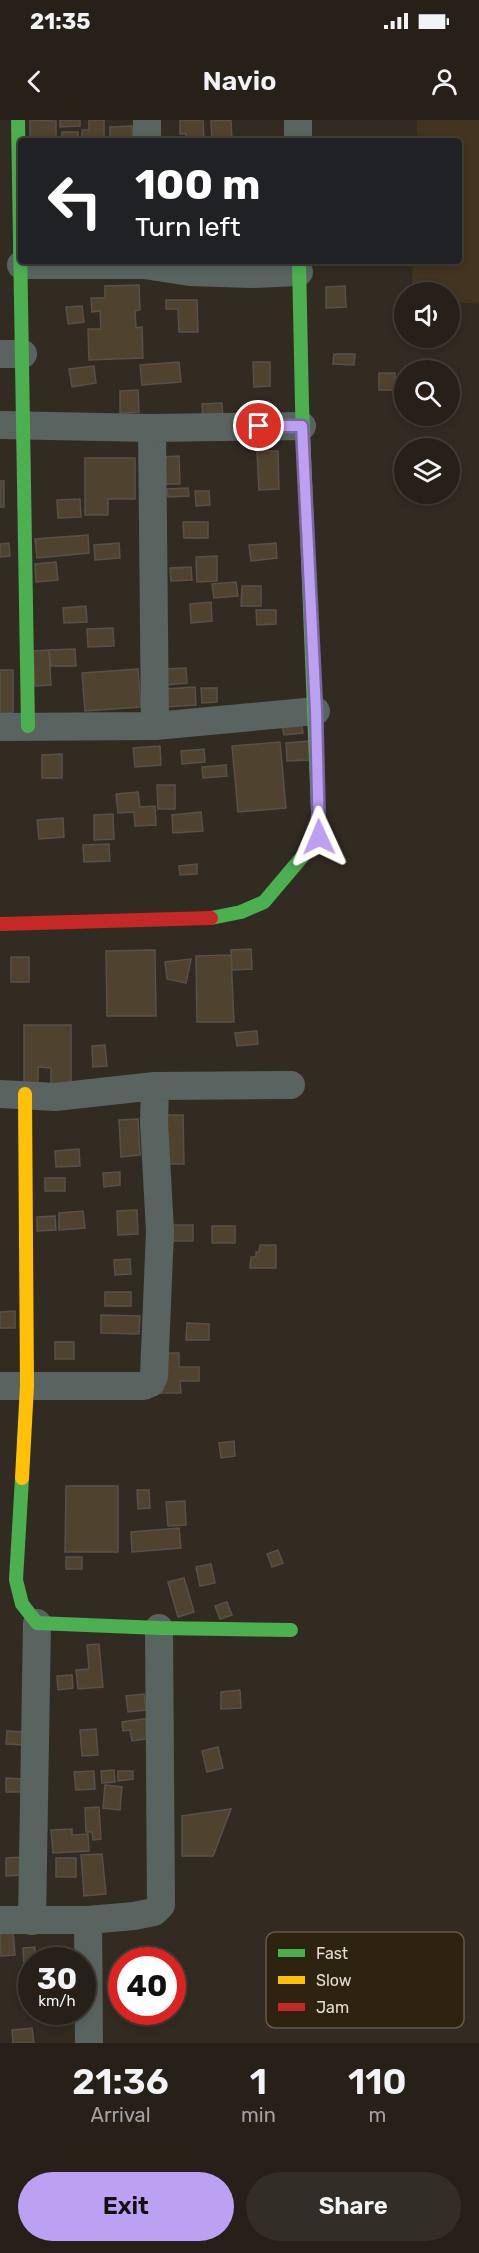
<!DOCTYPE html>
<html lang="en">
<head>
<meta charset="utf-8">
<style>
  body { margin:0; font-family:Rubik,sans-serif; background:#322d26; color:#f1f3f6; height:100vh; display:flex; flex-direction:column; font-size:22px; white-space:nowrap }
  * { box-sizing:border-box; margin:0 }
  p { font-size:20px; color:#a4a3a2 }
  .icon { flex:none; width:33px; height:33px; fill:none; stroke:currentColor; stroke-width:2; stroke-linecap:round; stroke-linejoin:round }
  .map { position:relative; height:1923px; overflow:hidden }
  .panel { display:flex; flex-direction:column; background:#262019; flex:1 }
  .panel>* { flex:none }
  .banner { position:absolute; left:18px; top:18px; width:444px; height:126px; border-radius:6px; box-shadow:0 3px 9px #0003,0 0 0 2px #423e38; background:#202124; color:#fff; overflow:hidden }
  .buttons { position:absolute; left:394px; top:162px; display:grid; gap:12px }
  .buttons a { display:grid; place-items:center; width:66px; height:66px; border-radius:50%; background:#262019; box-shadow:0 3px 9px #0003,0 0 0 2px #423e38; font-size:30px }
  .speed { position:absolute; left:18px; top:1827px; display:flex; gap:12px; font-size:30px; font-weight:700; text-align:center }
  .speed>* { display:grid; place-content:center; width:78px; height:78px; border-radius:50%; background:#262019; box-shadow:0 3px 9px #0003,0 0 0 2px #423e38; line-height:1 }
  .speed small { font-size:15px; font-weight:400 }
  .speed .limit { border:9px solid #d22; background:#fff; color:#111 }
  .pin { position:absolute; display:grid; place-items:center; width:51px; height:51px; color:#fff; margin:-26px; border:3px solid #fff; border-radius:50%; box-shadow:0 2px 6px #0007 }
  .me { position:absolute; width:66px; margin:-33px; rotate:359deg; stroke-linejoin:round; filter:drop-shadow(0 0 4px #0008) }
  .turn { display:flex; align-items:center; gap:21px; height:126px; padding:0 18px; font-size:27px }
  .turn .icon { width:78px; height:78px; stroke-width:2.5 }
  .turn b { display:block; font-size:42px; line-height:51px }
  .eta { display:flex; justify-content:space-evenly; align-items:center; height:102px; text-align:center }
  .eta b { font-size:36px; font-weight:600; line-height:42px }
  .cta { display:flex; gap:12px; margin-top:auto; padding:12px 18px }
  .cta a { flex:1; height:69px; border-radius:36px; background:#bca0f2; color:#111; font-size:24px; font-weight:600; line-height:69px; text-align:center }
  .cta a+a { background:#322d26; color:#f1f3f6 }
  .status { display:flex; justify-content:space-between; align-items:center; height:42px; padding:0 30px; background:#262019; direction:ltr }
  .status svg { height:16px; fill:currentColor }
  header { display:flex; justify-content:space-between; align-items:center; height:78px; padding:0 18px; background:#262019; font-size:27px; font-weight:600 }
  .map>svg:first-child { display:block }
</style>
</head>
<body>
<div class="status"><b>21:35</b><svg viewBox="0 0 49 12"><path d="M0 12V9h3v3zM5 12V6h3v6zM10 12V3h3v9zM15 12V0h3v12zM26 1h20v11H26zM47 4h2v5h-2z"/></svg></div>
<header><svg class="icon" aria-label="back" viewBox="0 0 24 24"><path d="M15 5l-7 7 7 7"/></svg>Navio<svg class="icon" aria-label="person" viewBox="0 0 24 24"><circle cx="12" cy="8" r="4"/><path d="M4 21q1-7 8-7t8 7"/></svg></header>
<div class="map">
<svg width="479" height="1923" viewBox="0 0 479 1923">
  <rect width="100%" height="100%" fill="#322b21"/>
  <path fill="#42341e" d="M417,0H479V184L450,182V172H412L413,141H459V21H417Z"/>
  <path fill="#4f432f" stroke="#575149" stroke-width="1.5" d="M30,0L56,1V18H51V21H30Z
    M60,0H80V6L60,7Z
    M89,0H104V21H82V10H89Z
    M180,0H203L204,21H186V14H180Z
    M231,0L232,21H212L211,1Z
    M132,6L133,21H110V7Z
    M62,12H78V21H62Z
    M139,165L140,190L135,191L136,208L142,207L143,238L89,240L88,209H101L100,191L92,192L91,178H105V166Z
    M345,166L346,187L326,188V167Z
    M166,180H197L198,212H179L178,189H166Z
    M82,186L84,202L68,204L66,187Z
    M334,234H355L354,245L333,244Z
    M179,242L181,262L142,265L140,245Z
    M253,242H270V266L254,267Z
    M94,246L96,263L72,267L69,249Z
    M379,253H395V270H379Z
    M138,270L139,292L120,293V271Z
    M222,283L223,301H203L202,284Z
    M257,331H278L279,369L259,370Z
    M179,336L180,364H160L159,337Z
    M85,338H135V379H108V395H85Z
    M0,361H4V387H0Z
    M188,368L189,376L168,377L167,369Z
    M195,371H209L210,385L196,386Z
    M80,379L81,397L58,398L57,380Z
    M183,402H208V418H184Z
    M88,415L89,433L37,438L35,419Z
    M9,423L10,436L0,437V424Z
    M119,423L120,438L95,440L94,425Z
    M276,423L277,438L251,441L249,425Z
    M217,436V461L197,462L196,437Z
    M56,442L58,460L36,462L35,444Z
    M191,447L192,460L171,461L170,448Z
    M236,462L238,476L214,478L212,464Z
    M242,466H261V486H241Z
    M211,482L212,501L191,503L190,484Z
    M86,486L87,502L64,503L63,488Z
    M256,490H276V504L257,505Z
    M113,508L114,526L88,527L87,509Z
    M75,529L76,546H51L49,530Z
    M49,530L51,565L35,566L33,531Z
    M186,548L187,563L166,565L165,549Z
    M138,549L141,587L85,591L82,553Z
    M0,550H13V593H0Z
    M195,567L196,585L165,587L164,569Z
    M201,568H217V582L202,583Z
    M301,599L303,613L284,615L282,602Z
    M309,621L310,640L287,641L286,623Z
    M280,622L286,688L238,692L232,626Z
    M160,626L161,645L135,647L133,628Z
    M204,629L205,642L182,644L181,631Z
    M62,634V658H42V635Z
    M226,645L227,656L203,658L202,647Z
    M157,665H175V689H158Z
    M138,672L140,687L155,686L156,705L135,706L134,692L118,693L116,674Z
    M201,692L203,711L173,713L172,695Z
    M113,694L114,719L94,720V695Z
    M63,698L64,717L39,719L37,700Z
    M109,724L110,741L84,742L83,725Z
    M197,744V754L180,755L179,746Z
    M251,829L252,849L232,850L231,830Z
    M155,830L156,896H107L106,831Z
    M231,835L234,902H197L196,836Z
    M11,837H29V862H11Z
    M191,839L186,863L167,859L165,842Z
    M24,905H71V966L51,965V948L38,947V965H24Z
    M257,911L258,924L237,926L235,913Z
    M105,925L107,946L93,947L92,926Z
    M163,995H183L184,1044H164Z
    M138,999L140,1035L121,1037L119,1000Z
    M79,1029L80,1046L56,1047L55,1031Z
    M120,1052V1065L104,1067L103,1053Z
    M45,1058H65V1071H45Z
    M137,1090L138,1114L118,1115L117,1091Z
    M83,1091L85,1108L59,1110V1093Z
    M55,1096L56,1110L37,1111V1097Z
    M172,1105H193V1121H173Z
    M212,1106H235V1123H212Z
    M260,1125H276V1148H250L251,1137H256V1132H259Z
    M130,1139L131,1154L115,1155L114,1140Z
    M105,1172H131V1186H105Z
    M15,1191V1208H0V1192Z
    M101,1195L140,1196L139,1214L101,1213Z
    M187,1203L209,1204V1220H186Z
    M55,1222H74V1239H55Z
    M160,1233H179V1247H199V1261H180L181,1273H160Z
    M234,1321L235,1336L221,1338L219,1323Z
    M66,1366H118V1432H65Z
    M137,1370H149L150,1388L138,1389Z
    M185,1381L186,1405L168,1406L166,1382Z
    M179,1408L181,1428L132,1432L131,1412Z
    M278,1430L283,1443L272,1447L267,1434Z
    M66,1437H82V1449H66Z
    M211,1444L215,1463L200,1466L196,1447Z
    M184,1458L194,1492L178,1497L168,1462Z
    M227,1482L232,1495L220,1499L215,1486Z
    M99,1524L103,1567L78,1569L76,1550L89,1549L87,1525Z
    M72,1555L73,1568L58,1570L57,1556Z
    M240,1570L241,1588L221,1589V1572Z
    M144,1574L146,1590L128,1592L126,1576Z
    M150,1598L152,1618L132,1621L130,1610L123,1611L122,1602Z
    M96,1609L98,1635L82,1636L80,1610Z
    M7,1611L23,1612L22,1625L6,1624Z
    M218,1627L223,1648L207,1652L202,1631Z
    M114,1650L115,1662L102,1663L101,1651Z
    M94,1651L95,1669L76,1670L74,1652Z
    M118,1651H133V1659L118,1661Z
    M6,1658L23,1659V1672H6Z
    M105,1665L122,1667L120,1690L103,1688Z
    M99,1687L101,1719L93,1720L92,1712H86L85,1688Z
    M231,1689L213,1736H182V1696Z
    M72,1709V1715L88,1714L89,1731L53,1733L51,1710Z
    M102,1734L106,1774L84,1776L81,1735Z
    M23,1737V1755L6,1756V1738Z
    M56,1738H76V1757H56Z
    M13,1812L15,1835L1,1836L0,1813Z
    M35,1827V1840H32V1847H24L23,1828Z
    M32,1908L34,1923H13L12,1910Z"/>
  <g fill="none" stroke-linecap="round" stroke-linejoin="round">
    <path stroke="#596461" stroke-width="28" d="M298,0V21
      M147,21V0
      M21,145H144L190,152L251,154L299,152
      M0,234H23
      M0,305L152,308L302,306
      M152,308L155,606
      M0,607L155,606L316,591
      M0,974L55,977L155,966L291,965
      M0,1266H144L151,1263L154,1256L160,1111L154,1002L155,966
      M0,1800H88L134,1796L154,1792L161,1785L159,1508
      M88,1800L89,1923
      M32,1801L37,1503"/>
    <path stroke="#4caf50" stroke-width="14" d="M18,0L28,606
      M211,798L241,792L264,782L319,717L302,285L299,141
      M22,1358L16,1460L22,1484L37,1503L159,1508L291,1510"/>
    <path stroke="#ffc107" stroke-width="14" d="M22,1358L27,1266L25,974"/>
    <path stroke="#c62828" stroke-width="14" d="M0,804L211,798"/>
  </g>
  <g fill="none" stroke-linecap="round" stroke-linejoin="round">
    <defs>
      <path id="route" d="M259,306H302L316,591L319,717"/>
    </defs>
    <use href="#route" stroke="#7a689d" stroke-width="15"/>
    <use href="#route" stroke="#bca0f2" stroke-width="10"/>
  </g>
  <rect x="266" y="1812" width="198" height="96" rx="9" fill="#2e2211" stroke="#655a4b" stroke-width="1.5"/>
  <rect x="278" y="1829" width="27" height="8" fill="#4caf50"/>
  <rect x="278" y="1856" width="27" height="8" fill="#ffc107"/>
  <rect x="278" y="1883" width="27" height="8" fill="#c62828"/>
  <g font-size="16" fill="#e6ded3">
    <text x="316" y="1839">Fast</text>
    <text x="316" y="1866">Slow</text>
    <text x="316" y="1893">Jam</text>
  </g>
</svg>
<div class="buttons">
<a><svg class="icon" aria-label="sound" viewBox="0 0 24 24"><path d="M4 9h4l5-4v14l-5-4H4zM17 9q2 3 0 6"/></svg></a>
<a><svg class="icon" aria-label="search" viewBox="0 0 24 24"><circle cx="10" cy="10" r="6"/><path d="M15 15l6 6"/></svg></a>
<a><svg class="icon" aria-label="layers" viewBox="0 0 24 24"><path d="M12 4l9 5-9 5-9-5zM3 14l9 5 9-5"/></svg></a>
</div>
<div class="speed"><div>30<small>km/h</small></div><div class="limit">40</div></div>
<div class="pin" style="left:259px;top:306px;background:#d93025"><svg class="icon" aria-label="arrive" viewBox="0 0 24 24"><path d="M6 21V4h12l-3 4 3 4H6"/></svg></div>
<svg class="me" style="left:319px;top:717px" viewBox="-20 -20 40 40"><path d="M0-17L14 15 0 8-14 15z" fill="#bca0f2" stroke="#fff" stroke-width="4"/></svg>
<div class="banner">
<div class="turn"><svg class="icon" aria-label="left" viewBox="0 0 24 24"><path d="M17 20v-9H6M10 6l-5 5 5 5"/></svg><div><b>100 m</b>Turn left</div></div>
</div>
</div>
<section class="panel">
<div class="eta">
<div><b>21:36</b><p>Arrival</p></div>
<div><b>1</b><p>min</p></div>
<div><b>110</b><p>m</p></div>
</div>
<div class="cta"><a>Exit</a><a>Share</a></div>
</section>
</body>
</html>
